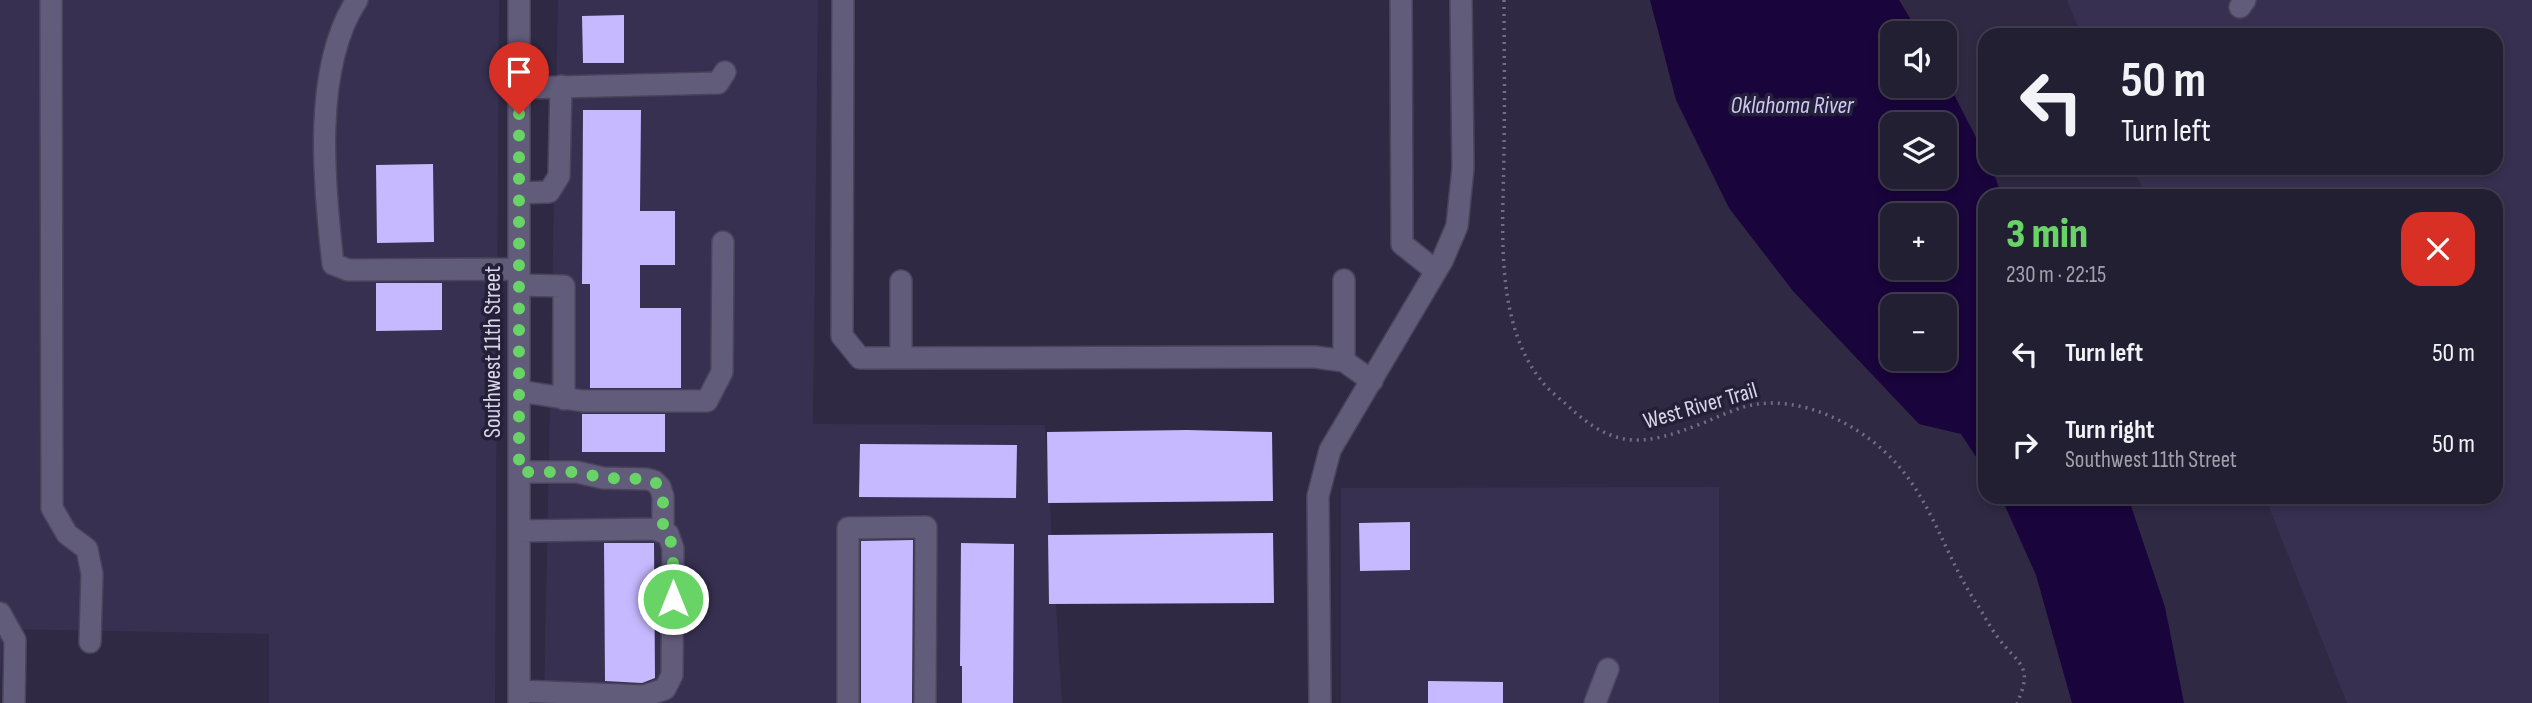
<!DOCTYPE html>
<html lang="en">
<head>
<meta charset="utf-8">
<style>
  body { margin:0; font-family:"Sofia Sans Condensed",sans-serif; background:#2b273b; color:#f1f3f6; height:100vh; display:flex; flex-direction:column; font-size:26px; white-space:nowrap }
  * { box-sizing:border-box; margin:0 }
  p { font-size:23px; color:#a3a2ac }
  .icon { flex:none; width:38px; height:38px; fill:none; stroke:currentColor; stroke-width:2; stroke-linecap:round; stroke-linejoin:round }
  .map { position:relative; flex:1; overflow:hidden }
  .drawer { position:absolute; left:1978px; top:189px; width:525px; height:315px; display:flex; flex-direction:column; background:#231f33; border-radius:21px; box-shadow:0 4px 10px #0003,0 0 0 2px #403d4e }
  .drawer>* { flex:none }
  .banner { position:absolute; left:1978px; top:28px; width:525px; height:147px; border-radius:21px; box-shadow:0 4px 10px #0003,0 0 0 2px #403d4e; background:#231f33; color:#f1f3f6; overflow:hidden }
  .buttons { position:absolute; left:1880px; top:21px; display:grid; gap:14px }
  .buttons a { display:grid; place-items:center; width:77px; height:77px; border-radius:14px; background:#231f33; box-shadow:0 4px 10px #0003,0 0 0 2px #403d4e; font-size:35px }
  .pin { position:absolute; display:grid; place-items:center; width:60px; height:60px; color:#fff; margin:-72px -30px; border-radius:50% 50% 50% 0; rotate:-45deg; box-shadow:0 0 7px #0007 }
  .pin .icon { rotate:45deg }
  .me { position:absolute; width:77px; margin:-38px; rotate:0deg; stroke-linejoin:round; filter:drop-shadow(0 0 5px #0008) }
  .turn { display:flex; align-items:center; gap:24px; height:147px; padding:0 28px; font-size:32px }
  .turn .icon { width:91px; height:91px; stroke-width:2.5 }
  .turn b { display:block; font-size:49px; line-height:60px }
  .round { display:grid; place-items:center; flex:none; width:74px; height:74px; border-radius:21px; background:#2b273b }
  .head { display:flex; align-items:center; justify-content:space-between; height:119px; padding:0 28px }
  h1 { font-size:42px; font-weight:800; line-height:52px; color:#68d465 }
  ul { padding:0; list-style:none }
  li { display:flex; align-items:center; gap:21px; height:91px; padding:0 28px }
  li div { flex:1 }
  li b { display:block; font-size:26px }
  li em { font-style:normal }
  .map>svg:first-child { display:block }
</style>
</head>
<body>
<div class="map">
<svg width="2532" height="703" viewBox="0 0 2532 703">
  <rect width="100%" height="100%" fill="#2f2944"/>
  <path fill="#383051" d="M0,0H499L495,703H269V634L3,629L0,686Z
    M558,0H818L813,424L1045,425L1062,703H544Z
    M2067,0H2532V703H2347L2265,497H2496V196H2145L2134,168H2496V35H2081Z
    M1719,487V703H1341V488Z"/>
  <path fill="#19043b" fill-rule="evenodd" d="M1650,0H1899L1919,33H1892V86H1944V75L1984,153V168H1992L2002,196H1984V469L1961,434L1919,424L1793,291L1729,208L1676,100ZM1892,124H1944V177H1892ZM1892,215H1944V268H1892ZM1892,306H1944V359H1892Z
    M2001,497H2128L2165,607L2184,703H2072L2036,575Z"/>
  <path fill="#c7b9ff" d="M624,15V63H583L582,16Z
    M583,110H641L640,211H675V265H640V308H681V388H590V284H582Z
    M433,164L434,242L377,243L376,165Z
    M376,283H442V330L376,331Z
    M582,414H665V452H582Z
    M1187,430L1272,432L1273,501L1048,503L1047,432Z
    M860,444L1017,445L1016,498L859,497Z
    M1410,522V570L1360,571L1359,523Z
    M1273,533L1274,603L1049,604L1048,535Z
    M913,540L912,703H861V541Z
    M604,543H654L655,678L642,683L605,681Z
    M961,543L1014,544L1013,703H962V666H960Z
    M1428,681L1503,682V703H1428Z"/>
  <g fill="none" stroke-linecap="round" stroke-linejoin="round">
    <defs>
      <path id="minor" d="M51,0L52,508L67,534L87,549L92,574L90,642
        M357,0C312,68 324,186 333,264L348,270L519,269
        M519,0V703
        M843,0L842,336L860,358L1315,357L1344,361L1372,381
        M1401,0L1402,244L1436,271
        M2240,7L2245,0
        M519,88L718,83L725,72
        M519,193L549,192L559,176L561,86
        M1344,280V361
        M901,281V358
        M519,285L564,286V399
        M519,391L583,401H707L722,372L723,242
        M519,472H577L603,478L647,479L654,481L660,487L663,496V532
        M519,531L654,529L668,534L673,548L672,675L665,689L644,696L519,691
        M0,613L15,640L14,703
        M848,703V528L926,527L925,703
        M1320,703L1318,496L1330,450L1442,261L1457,226L1463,168L1461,0
        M1595,703L1608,669"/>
    </defs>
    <use href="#minor" stroke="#4a445b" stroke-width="24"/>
    <path stroke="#726e85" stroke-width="3.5" stroke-dasharray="2 5" stroke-linecap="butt" d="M1504,0C1504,48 1505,97 1504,145C1504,219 1492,317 1540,379C1547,389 1558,397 1567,405C1616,451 1644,446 1703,423C1721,416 1740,406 1758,404C1803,398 1853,422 1885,452C1929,492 1942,549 1973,598C1982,611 1989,626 1999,639C2019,665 2034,666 2017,703"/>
    <use href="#minor" stroke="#625c7b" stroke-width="21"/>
  </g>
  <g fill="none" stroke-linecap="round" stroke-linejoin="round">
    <path stroke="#68d465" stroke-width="12" stroke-dasharray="0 21.6" d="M519,114V472H577L603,478L647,479L654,481L660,487L663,496V532L668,534L673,548V599"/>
  </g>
  <g text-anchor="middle" stroke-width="7" stroke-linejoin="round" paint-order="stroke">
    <g font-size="23" fill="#d9d6e8" stroke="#252039">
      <text transform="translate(492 352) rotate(-90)" y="8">Southwest 11th Street</text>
      <text transform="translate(1700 405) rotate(-16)" y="8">West River Trail</text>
    </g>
    <g font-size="24" font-style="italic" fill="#d0c8f4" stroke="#252039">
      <text x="1792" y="113">Oklahoma River</text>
    </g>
  </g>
</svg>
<div class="buttons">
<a><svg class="icon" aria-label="sound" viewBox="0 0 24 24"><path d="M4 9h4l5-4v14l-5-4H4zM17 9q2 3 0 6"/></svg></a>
<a><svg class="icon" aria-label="layers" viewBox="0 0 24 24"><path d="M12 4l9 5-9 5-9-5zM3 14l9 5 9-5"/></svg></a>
<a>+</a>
<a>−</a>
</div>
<div class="pin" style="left:519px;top:114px;background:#d93025"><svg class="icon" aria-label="arrive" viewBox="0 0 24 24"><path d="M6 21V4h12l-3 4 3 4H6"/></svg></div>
<svg class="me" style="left:673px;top:599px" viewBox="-20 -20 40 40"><circle r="17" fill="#68d465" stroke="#fff" stroke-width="3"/><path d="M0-11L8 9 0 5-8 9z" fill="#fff"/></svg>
<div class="banner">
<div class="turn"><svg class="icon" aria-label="left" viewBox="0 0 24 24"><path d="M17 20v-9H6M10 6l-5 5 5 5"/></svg><div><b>50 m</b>Turn left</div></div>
</div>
<section class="drawer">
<div class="head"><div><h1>3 min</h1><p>230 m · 22:15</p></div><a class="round" style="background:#d93025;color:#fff"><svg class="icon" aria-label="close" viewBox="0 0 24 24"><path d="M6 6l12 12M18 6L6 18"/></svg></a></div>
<ul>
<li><svg class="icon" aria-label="left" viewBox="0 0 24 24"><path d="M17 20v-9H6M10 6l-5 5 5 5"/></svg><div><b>Turn left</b></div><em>50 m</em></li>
<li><svg class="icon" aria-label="right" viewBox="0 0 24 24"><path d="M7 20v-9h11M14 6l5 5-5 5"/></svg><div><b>Turn right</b><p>Southwest 11th Street</p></div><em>50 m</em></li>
</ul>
</section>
</div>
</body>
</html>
